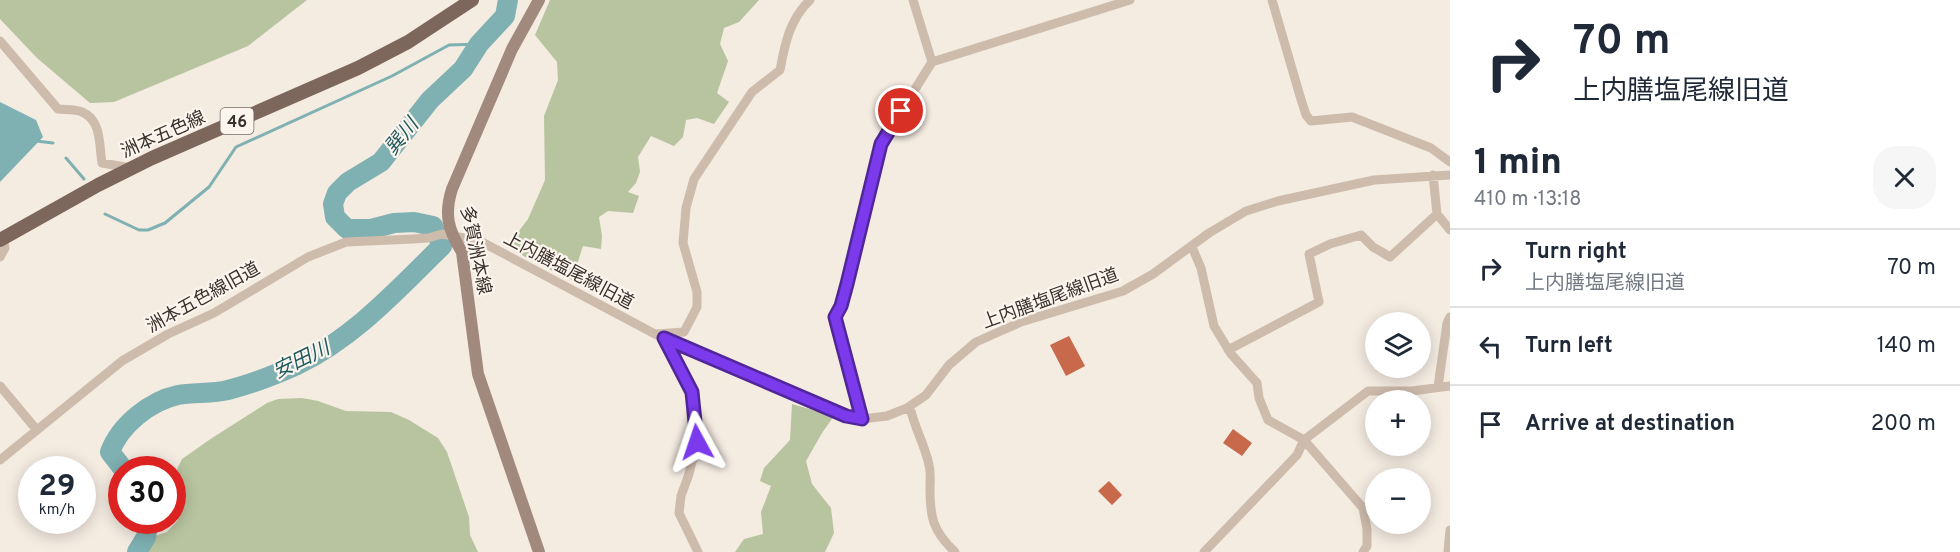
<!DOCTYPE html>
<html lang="en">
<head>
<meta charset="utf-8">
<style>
  body { margin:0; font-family:Overpass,"Noto Sans JP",sans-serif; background:#f6f6f7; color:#1f2937; height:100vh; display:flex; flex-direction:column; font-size:22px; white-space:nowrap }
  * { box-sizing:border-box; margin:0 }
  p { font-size:20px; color:#747a83 }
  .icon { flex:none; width:33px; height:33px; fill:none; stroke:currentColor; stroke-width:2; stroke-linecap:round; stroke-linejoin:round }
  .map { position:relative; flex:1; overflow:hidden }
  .sheet { display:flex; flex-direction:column; background:#fff; width:510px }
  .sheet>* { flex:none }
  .top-card { background:#fff; color:#1f2937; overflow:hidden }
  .buttons { position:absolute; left:1365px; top:312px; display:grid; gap:12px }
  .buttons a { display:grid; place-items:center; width:66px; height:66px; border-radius:50%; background:#fff; box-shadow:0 3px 15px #0003; font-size:30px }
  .speed { position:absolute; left:18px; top:456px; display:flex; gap:12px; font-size:30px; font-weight:700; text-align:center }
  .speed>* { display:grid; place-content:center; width:78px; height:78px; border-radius:50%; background:#fff; box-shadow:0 3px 15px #0003; line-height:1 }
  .speed small { font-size:15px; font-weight:400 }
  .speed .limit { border:9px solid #d22; background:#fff; color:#111 }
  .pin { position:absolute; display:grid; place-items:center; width:51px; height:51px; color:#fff; margin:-26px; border:3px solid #fff; border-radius:50%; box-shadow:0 2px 6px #0007 }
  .me { position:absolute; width:66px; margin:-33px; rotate:355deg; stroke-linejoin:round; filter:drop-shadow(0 0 4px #0008) }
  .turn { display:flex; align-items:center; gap:21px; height:126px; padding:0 24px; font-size:27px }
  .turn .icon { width:78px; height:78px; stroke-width:2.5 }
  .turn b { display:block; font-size:42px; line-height:51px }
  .round { display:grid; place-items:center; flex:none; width:63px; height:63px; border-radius:24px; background:#f6f6f7 }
  .overview { display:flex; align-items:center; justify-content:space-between; height:102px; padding:0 24px }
  h1 { font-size:36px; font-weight:800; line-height:45px }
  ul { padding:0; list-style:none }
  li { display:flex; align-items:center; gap:18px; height:78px; padding:0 24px; border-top:2px solid #e0e1e3 }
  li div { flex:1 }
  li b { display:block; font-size:22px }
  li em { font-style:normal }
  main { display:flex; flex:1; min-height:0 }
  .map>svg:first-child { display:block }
</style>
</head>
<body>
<main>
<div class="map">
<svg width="1450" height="552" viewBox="0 0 1450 552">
  <rect width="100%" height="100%" fill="#f4ebe1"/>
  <path fill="#b8c4a0" d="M0,0H307L248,46L114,102L90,103L37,58L0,19Z
    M550,0H759L739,22L724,28L720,44L728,61L717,93L729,102L714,124L697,118L686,120L683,137L674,146L651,136L638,157L640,172L636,183L628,192L639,196L633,213L608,211L599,217L602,236L601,249L583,246L572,280L542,266L507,247L528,219L545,180L544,116L558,80L557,62L535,35Z
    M302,398L318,401L346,411L391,412L409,420L438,438L447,452L469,517L470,535L478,552H142L146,548L149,538L167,532L178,520L179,494L176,471L182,459L212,438L267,403L278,399Z
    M792,404L834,416L822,433L806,461L812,484L831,508L834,533L825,552H735L744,539L763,534L761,512L771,486L760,481L764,468L790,440Z"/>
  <path fill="#7fb0b2" d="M0,102L36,120L43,137L0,182Z"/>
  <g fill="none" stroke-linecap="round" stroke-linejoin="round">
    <path stroke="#7fb0b2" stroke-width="3" d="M36,141L53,143
      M66,158L84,179
      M105,214L139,230H148L165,223L209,187L236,147L392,76L449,45L479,44"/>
    <path stroke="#7fb0b2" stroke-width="20" d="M124,470L110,452C120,425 150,401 178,395C194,392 212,394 228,390C248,385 279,373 297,365C354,338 398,289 442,246L433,226L414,222L394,223L371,229H347L335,217L333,204L337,193L348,182L381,162L430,100L463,69L479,44L505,16L508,0
      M137,552L146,537L149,520"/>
  </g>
  <path fill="#c8694b" d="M1069,336L1085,366L1066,376L1050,345Z
    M1233,429L1252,443L1242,456L1223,443Z
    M1109,481L1122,495L1112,505L1098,491Z"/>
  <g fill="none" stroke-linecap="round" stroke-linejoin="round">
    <path stroke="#cdbbac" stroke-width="9" d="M913,0L932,62
      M1272,0L1300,96L1306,115L1311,121L1352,117L1431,148L1450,162
      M0,41L58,109C65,110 75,109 82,112C102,120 99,146 102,163L131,168
      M1437,214L1450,230
      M1192,247L1201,268L1214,326L1231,354L1257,383L1259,398L1268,420L1304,440L1363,508L1367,529V546L1363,552
      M0,257L5,248L3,238
      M657,334L684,332L697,307V292L683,243L686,208L694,179L752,92L780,70C785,43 790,19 810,0
      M664,338L692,392L697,442L689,474L681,496L679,513L698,552
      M1228,350L1319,302L1309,254L1330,244L1361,235L1373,247L1390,257L1437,214L1433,175
      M0,386L36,429
      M1438,387L1447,323L1450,317
      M910,407C914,427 925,445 929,465C931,473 930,481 930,489C930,518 933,531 955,552
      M862,419L835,317L841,306L847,284L881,144L932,62L1130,0
      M0,460L122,361L168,334L214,313L308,257L346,242L413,239L428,238L442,234L480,241L655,334L847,416L862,419L887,416L907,408L926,395L949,365L976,342L1021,322L1123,291L1153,274L1209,233L1246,211L1278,201L1374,180L1450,175
      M1204,552L1297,455L1304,440L1368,391H1412L1450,386
      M1448,552L1450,530"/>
    <path stroke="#a18a7d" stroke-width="12" d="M539,0L512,49L452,189C444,214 448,230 462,252L478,374L539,552"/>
    <path stroke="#7d675c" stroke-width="14" d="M0,240L98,185L152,158L358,68L408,42L472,0"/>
  </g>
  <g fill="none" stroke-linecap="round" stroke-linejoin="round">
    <defs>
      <path id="route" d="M697,442L692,392L664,338L846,416L862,419L835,317L841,306L847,284L881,144L901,111"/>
    </defs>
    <use href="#route" stroke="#51269a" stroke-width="15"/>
    <use href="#route" stroke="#7c3aed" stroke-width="10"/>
  </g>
  <g text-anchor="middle" stroke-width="4.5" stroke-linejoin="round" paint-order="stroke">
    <rect fill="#fbf5ee" stroke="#756b66" stroke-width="1.5" x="220.5" y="108" width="33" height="26" rx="4.5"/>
    <g font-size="16" font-weight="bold" fill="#3b302b">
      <text x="237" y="127">46</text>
    </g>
    <g font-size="18" fill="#3b302b" stroke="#fbf5ee">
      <text transform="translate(163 134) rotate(-24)" y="6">洲本五色線</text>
      <text transform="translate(476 250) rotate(78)" y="6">多賀洲本線</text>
      <text transform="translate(569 270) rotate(28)" y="6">上内膳塩尾線旧道</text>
      <text transform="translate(203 297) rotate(-29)" y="6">洲本五色線旧道</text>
      <text transform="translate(1050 298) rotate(-20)" y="6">上内膳塩尾線旧道</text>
    </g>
    <g font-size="20" font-style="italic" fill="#1f5a5e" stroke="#fbf5ee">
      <text transform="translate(401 136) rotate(-51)" y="7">巽川</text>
      <text transform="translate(301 359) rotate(-26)" y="7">安田川</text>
    </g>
  </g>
</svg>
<div class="buttons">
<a><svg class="icon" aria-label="layers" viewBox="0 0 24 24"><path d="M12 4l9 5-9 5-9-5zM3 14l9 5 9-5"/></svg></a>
<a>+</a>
<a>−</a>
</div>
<div class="speed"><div>29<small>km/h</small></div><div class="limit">30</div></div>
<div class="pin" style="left:901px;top:111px;background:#d93025"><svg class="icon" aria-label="arrive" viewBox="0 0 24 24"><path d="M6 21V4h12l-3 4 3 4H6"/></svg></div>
<svg class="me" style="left:697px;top:442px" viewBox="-20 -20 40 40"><path d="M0-17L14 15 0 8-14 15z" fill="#7c3aed" stroke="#fff" stroke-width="4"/></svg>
</div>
<section class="sheet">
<div class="top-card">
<div class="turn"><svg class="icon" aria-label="right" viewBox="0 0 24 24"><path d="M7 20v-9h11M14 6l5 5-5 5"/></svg><div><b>70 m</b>上内膳塩尾線旧道</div></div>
</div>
<div class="overview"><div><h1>1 min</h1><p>410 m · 13:18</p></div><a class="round"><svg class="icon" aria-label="close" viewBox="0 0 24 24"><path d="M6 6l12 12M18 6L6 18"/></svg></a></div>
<ul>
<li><svg class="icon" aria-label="right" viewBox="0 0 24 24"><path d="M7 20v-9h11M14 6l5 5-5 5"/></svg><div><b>Turn right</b><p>上内膳塩尾線旧道</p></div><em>70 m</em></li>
<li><svg class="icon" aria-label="left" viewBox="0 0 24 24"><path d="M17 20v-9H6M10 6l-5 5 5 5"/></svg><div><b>Turn left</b></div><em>140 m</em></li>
<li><svg class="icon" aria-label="arrive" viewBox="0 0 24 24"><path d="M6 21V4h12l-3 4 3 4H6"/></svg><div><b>Arrive at destination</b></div><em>200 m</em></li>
</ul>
</section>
</main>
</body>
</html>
